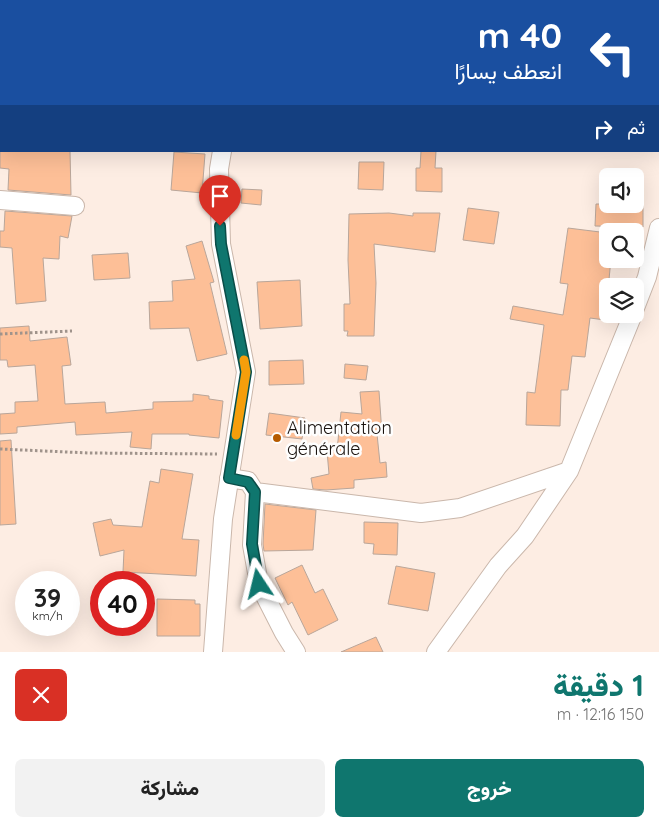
<!DOCTYPE html>
<html lang="ar">
<head>
<meta charset="utf-8">
<style>
  body { margin:0; font-family:Quicksand,Vazirmatn,sans-serif; background:#f2f2f2; color:#222; direction:rtl; height:100vh; display:flex; flex-direction:column; font-size:19px; white-space:nowrap }
  * { box-sizing:border-box; margin:0 }
  p { font-size:16px; color:#767676 }
  .icon { flex:none; width:28px; height:28px; fill:none; stroke:currentColor; stroke-width:2; stroke-linecap:round; stroke-linejoin:round }
  .map { position:relative; height:652px; overflow:hidden; direction:ltr }
  .side { display:flex; flex-direction:column; background:#fff; flex:1 }
  .side>* { flex:none }
  .guide { position:absolute; left:0px; top:0px; width:660px; height:152px; box-shadow:0 5px 20px #0002; direction:rtl; background:#1a4fa0; color:#fff; overflow:hidden }
  .buttons { position:absolute; left:599px; top:168px; display:grid; gap:10px }
  .buttons a { display:grid; place-items:center; width:45px; height:45px; border-radius:8px; background:#fff; box-shadow:0 5px 20px #0002; font-size:25px }
  .speed { position:absolute; left:15px; top:571px; display:flex; gap:10px; font-size:25px; font-weight:700; text-align:center }
  .speed>* { display:grid; place-content:center; width:65px; height:65px; border-radius:50%; background:#fff; box-shadow:0 5px 20px #0002; line-height:1 }
  .speed small { font-size:12px; font-weight:400 }
  .speed .limit { border:8px solid #d22; background:#fff; color:#111 }
  .pin { position:absolute; display:grid; place-items:center; width:42px; height:42px; color:#fff; margin:-51px -21px; border-radius:50% 50% 50% 0; rotate:-45deg; box-shadow:0 0 5px #0007 }
  .pin .icon { rotate:45deg }
  .me { position:absolute; width:55px; margin:-28px; rotate:350deg; stroke-linejoin:round; filter:drop-shadow(0 0 4px #0008) }
  .turn { display:flex; align-items:center; gap:18px; height:105px; padding:0 15px; font-size:22px }
  .turn .icon { width:65px; height:65px; stroke-width:2.5 }
  .turn b { display:block; font-size:35px; line-height:42px }
  .then { display:flex; align-items:center; height:48px; padding:0 15px; background:#0003; gap:10px; font-size:19px }
  .round { display:grid; place-items:center; flex:none; width:52px; height:52px; border-radius:8px; background:#f2f2f2 }
  .overview { display:flex; align-items:center; justify-content:space-between; height:85px; padding:0 15px }
  h1 { font-size:30px; font-weight:800; line-height:38px; color:#0f766e }
  .button { display:flex; gap:10px; margin-top:auto; padding:10px 15px }
  .button a { flex:1; height:58px; border-radius:8px; background:#0f766e; color:#fff; font-size:20px; font-weight:800; line-height:58px; text-align:center }
  .button a+a { background:#f2f2f2; color:#222 }
  .map>svg:first-child { display:block }
</style>
</head>
<body>
<div class="map">
<svg width="659" height="652" viewBox="0 0 659 652">
  <rect width="100%" height="100%" fill="#fdede3"/>
  <path fill="#fdbf97" stroke="#b9a69a" d="M0,151H70L71,195L8,190L9,169L0,168Z
    M421,151H436L435,168H442V192L416,191V168H420Z
    M174,152L205,154L202,193L171,190Z
    M359,162H384L383,190L358,189Z
    M242,189L262,190L261,205L241,203Z
    M596,204H643V227L595,226Z
    M468,208L499,212L494,244L463,240Z
    M5,211L72,216L68,238L60,236L59,259L43,258L46,301L16,304L12,248L0,247V231H4Z
    M389,213L413,216V213H440L435,252L374,244L376,283L374,336H347L348,331H344V304H350L348,260L349,214Z
    M568,228L608,233V259H611L605,320L590,318L585,357L572,356L568,390H561L560,426L526,425L527,392L535,393L544,325L510,319L513,306L563,315L568,284L560,283Z
    M202,241L214,282L210,283L227,354L197,361L189,328L150,329L149,302L173,301L172,281L195,279L186,246Z
    M128,253L130,278L94,280L92,255Z
    M300,280L302,326L260,329L257,282Z
    M29,326L30,341L67,337L71,365L62,366L65,404L105,402L106,413L153,409V402L193,401V394L209,396V399L223,401L219,438L189,435V434H152L151,449L130,447L132,432L76,435L75,422L17,427V433L0,434V414L15,413V402L38,401L35,365L8,367L7,360H0V328Z
    M303,360L304,384L269,385V361Z
    M345,364L368,366L366,380L344,378Z
    M379,391L382,434H377L380,463L386,462L387,477L354,480V488L326,490L313,489L311,478L329,474L327,451L337,450L341,412L362,414L360,392Z
    M269,413L305,418L302,439L266,435Z
    M11,440L16,524L0,525V441Z
    M161,469L193,474L182,539L199,540L196,576L123,572L124,550L100,556L93,523L111,519L113,525L142,527L150,481L159,483Z
    M265,504L316,510L313,550L264,551L263,544Z
    M364,522L398,523L397,555L373,554L374,544L364,543Z
    M302,565L315,593L323,589L338,620L308,635L292,602L288,605L275,578Z
    M396,566L435,573L428,611L388,604Z
    M157,599L195,600V604H200V636H157Z
    M376,637L383,652H341Z"/>
  <g fill="none" stroke-linecap="round" stroke-linejoin="round">
    <defs>
      <path id="minor" d="M248,1V0
        M0,200L75,206
        M635,308L647,277L659,228
        M229,478L248,481L255,492L252,545L259,584L284,633L296,652
        M255,492L421,513L460,508L569,471
        M213,652L223,519L246,372L221,244L219,169L222,151
        M436,652L498,566L525,536L569,471L633,314"/>
    </defs>
    <use href="#minor" stroke="#cab7ab" stroke-width="20"/>
    <path stroke="#9f938b" stroke-width="3" stroke-dasharray="2.5 2.5" stroke-linecap="butt" d="M0,125H1
      M0,334L72,331
      M0,449L89,453L217,454"/>
    <use href="#minor" stroke="#fff" stroke-width="18"/>
  </g>
  <g fill="none" stroke-linecap="round" stroke-linejoin="round">
    <defs>
      <path id="route" d="M220,226L221,244L246,372L229,478L248,482L255,492L252,544L259,584"/>
    </defs>
    <use href="#route" stroke="#0a4d48" stroke-width="12"/>
    <use href="#route" stroke="#0f766e" stroke-width="9"/>
    <path stroke="#f59e0b" stroke-width="9" d="M236,435L246,372L244,360"/>
  </g>
  <circle fill="#b65b00" stroke="#fefefe" stroke-width="2" cx="277" cy="438" r="5"/>
  <g text-anchor="middle" stroke-width="5" stroke-linejoin="round" paint-order="stroke">
    <g font-size="18" fill="#19120e" stroke="#fefefe" text-anchor="start">
      <text x="287" y="434">Alimentation<tspan x="287" dy="21">générale</tspan></text>
    </g>
  </g>
</svg>
<div class="buttons">
<a><svg class="icon" aria-label="sound" viewBox="0 0 24 24"><path d="M4 9h4l5-4v14l-5-4H4zM17 9q2 3 0 6"/></svg></a>
<a><svg class="icon" aria-label="search" viewBox="0 0 24 24"><circle cx="10" cy="10" r="6"/><path d="M15 15l6 6"/></svg></a>
<a><svg class="icon" aria-label="layers" viewBox="0 0 24 24"><path d="M12 4l9 5-9 5-9-5zM3 14l9 5 9-5"/></svg></a>
</div>
<div class="speed"><div>39<small>km/h</small></div><div class="limit">40</div></div>
<div class="pin" style="left:220px;top:226px;background:#d93025"><svg class="icon" aria-label="arrive" viewBox="0 0 24 24"><path d="M6 21V4h12l-3 4 3 4H6"/></svg></div>
<svg class="me" style="left:259px;top:584px" viewBox="-20 -20 40 40"><path d="M0-17L14 15 0 8-14 15z" fill="#0f766e" stroke="#fff" stroke-width="4"/></svg>
<div class="guide">
<div class="turn"><svg class="icon" aria-label="left" viewBox="0 0 24 24"><path d="M17 20v-9H6M10 6l-5 5 5 5"/></svg><div><b>40 m</b>انعطف يسارًا</div></div>
<div class="then">ثم<svg class="icon" aria-label="right" viewBox="0 0 24 24"><path d="M7 20v-9h11M14 6l5 5-5 5"/></svg></div>
</div>
</div>
<section class="side">
<div class="overview"><div><h1>1 دقيقة</h1><p>150 m · 12:16</p></div><a class="round" style="background:#d93025;color:#fff"><svg class="icon" aria-label="close" viewBox="0 0 24 24"><path d="M6 6l12 12M18 6L6 18"/></svg></a></div>
<div class="button"><a>خروج</a><a>مشاركة</a></div>
</section>
</body>
</html>
